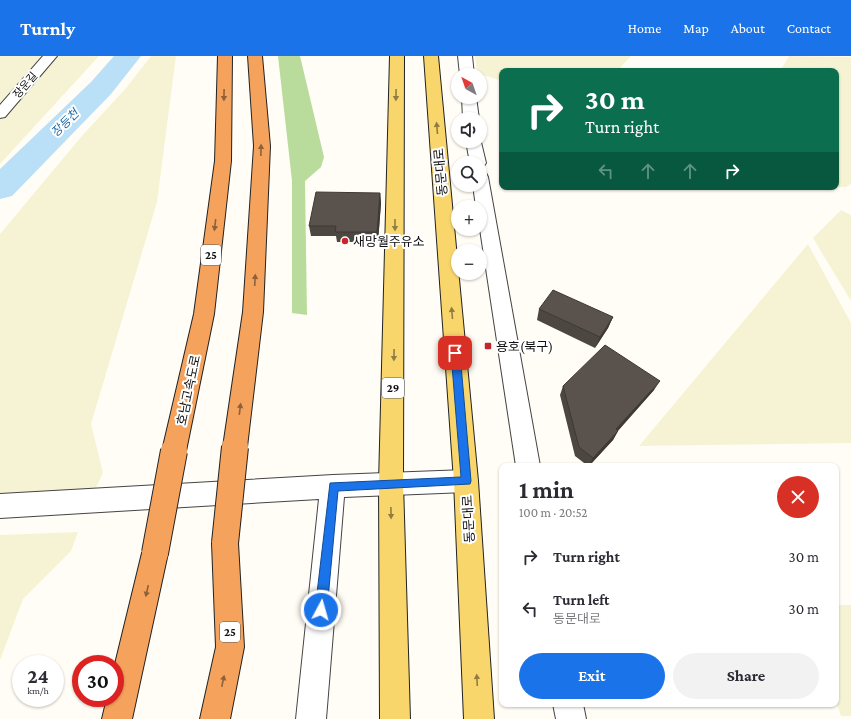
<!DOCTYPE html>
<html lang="en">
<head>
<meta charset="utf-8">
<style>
  body { margin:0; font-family:"Crimson Pro","Noto Sans KR",serif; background:#f2f2f3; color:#2b2b33; height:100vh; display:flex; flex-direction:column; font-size:15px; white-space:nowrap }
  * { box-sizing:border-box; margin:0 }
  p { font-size:13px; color:#7c7c81 }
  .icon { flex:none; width:22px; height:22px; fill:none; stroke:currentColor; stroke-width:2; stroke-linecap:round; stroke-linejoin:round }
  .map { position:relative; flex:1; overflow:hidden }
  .panel { position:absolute; left:499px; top:407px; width:340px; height:244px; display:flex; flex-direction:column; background:#fff; border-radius:8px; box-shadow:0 1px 3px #0004 }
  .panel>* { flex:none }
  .guide { position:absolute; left:499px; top:12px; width:340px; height:122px; border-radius:8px; box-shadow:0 1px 3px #0004; background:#0b6e4f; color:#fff; overflow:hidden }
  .needle { width:26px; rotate:320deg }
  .fabs { position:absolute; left:451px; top:12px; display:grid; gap:8px }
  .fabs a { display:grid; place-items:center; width:36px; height:36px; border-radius:50%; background:#fff; box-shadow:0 1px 3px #0004; font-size:20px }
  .speed { position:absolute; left:12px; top:599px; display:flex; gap:8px; font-size:20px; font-weight:700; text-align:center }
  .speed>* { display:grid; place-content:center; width:52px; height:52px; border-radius:50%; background:#fff; box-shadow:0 1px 3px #0004; line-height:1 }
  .speed small { font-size:10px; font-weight:400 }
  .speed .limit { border:6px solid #d22; background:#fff; color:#111 }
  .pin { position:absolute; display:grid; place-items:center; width:34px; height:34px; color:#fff; margin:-17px; border-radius:8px; box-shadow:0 2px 6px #0006 }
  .me { position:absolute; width:44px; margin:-22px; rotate:6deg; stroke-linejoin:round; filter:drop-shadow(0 0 3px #0008) }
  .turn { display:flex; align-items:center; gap:14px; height:84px; padding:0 20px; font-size:18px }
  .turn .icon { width:52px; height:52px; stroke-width:2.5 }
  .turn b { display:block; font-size:28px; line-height:34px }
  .lanes { display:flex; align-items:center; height:38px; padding:0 20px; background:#0003; justify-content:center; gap:20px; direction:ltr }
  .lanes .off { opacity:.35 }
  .round { display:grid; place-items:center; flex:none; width:42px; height:42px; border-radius:21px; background:#f2f2f3 }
  .headline { display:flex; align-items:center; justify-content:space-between; height:68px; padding:0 20px }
  h1 { font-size:24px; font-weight:700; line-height:30px }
  .button { display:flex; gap:8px; margin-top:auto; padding:8px 20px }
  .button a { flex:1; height:46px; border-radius:24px; background:#1a73e8; color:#fff; font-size:16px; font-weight:700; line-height:46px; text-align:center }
  .button a+a { background:#f2f2f3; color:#2b2b33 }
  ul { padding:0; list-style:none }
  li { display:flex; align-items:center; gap:12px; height:52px; padding:0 20px }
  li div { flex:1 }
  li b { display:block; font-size:15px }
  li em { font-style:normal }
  header { display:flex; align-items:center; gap:24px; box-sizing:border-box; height:56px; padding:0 20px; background:#1a73e8; color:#fff }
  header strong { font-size:19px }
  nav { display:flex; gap:22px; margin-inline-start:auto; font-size:14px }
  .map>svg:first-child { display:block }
</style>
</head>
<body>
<header>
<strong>Turnly</strong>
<nav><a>Home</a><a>Map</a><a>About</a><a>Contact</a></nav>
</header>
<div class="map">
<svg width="851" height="663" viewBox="0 0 851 663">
  <rect width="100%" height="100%" fill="#fffdf5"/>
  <path fill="#f6f3d4" d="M0,0H44L0,51Z
    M53,0H99L0,108V63Z
    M151,0H176L157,146L91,368L103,417L94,436L0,439V178L81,81L126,32Z
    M475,0H631L617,15H502V25L477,17Z
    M789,0L851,1V128L846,131H831H836V15H780Z
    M841,154L851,159V245L813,182Z
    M808,188L851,267V387L639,390Z
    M78,476L71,495L23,543L0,604V479Z
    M836,549H851V660H841L836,645Z"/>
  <path fill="#b9dc9c" d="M278,0H300L324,101L321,111L305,125L307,259L292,257V125Z"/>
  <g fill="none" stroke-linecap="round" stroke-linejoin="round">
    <path fill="#b9e0f7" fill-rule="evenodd" d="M114,0H141L111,38L12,140L0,143V113L91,26Z"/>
    <defs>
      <path id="minor" d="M43,0H57L5,61L0,62V49Z
        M458,0H472L474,19H460Z
        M462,41H476L479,63H463Z
        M480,82L486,107L484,110L480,111V107H470L466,85H480Z
        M480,116L486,117L488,121L540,410H516L480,173V151H476L473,129H480Z
        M466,414L475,417L478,425L475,433L466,436L344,441L326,663H296L319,443L0,462V438L333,419Z
        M553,648H583L586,663H556Z"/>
      <path id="major" d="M390,0H404L403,427L410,663H380L379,427Z
        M424,0H438L478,425L494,663H464L454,425Z"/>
      <path id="highway" d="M218,0H232L231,105L214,258L186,395L182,402L174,406L166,402L162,395L194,258L215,105Z
        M248,0H262L270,90L263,256L247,391L243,398L235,401L227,398L223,391L243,256L254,90Z
        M225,474L234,478L238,487L244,591L230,663H200L216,591L212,487L216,478Z
        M155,484L164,488L168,497L132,663H102L107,642H115V608L142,497L146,488Z"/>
    </defs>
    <use href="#minor" stroke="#444" stroke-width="2"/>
    <use href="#major" stroke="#222" stroke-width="2"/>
    <use href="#highway" stroke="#222" stroke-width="2"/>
    <use href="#minor" fill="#fff" fill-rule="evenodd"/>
    <use href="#major" fill="#f9d66b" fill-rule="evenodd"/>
    <use href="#highway" fill="#f5a25d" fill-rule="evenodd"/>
    <defs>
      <path id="highway-bridge" d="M225,487L235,391
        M155,497L174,395"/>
    </defs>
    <use href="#highway-bridge" stroke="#222" stroke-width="28" stroke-linecap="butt"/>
    <use href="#highway-bridge" stroke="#f5a25d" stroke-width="26"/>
  </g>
  <path fill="#4d4742" d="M380,137L381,147L378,186H337L336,180H311L309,170Z
    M539,253L613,261L608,272L595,292L537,264Z
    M563,330L654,334L618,375L613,384L589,410H588L575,400L560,339Z"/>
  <path fill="#3f3936" d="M380,137L381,147L378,186L377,176Z
    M613,261L608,272L595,292L600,281Z
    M660,325L654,334L611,382L616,373Z
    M618,375L613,384L589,410L593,402Z"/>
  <path fill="#5a524d" stroke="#3f3936" d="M316,136L380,137L377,176H335L336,170H309Z
    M553,234L613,261L600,281L539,253Z
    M605,289L660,325L616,373L618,375L593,402L579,391L563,330Z"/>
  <defs><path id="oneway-solid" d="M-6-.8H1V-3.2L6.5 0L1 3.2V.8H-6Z"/></defs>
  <g fill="#8e613b">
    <use href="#oneway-solid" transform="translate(224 39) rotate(91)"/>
    <use href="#oneway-solid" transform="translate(261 94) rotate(-89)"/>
    <use href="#oneway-solid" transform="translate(215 169) rotate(97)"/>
    <use href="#oneway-solid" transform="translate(255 224) rotate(-87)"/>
    <use href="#oneway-solid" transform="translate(240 353) rotate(-83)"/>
    <use href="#oneway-solid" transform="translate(147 535) rotate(103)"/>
    <use href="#oneway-solid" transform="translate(223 625) rotate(-78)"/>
  </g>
  <g fill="#917d42">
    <use href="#oneway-solid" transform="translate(396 39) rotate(91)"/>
    <use href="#oneway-solid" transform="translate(437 72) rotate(-95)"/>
    <use href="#oneway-solid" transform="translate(395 169) rotate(90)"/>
    <use href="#oneway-solid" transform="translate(452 257) rotate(-95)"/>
    <use href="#oneway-solid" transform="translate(394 299) rotate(91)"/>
    <use href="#oneway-solid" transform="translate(391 457) rotate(89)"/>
    <use href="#oneway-solid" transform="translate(477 624) rotate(-93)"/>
  </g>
  <path fill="#1a73e8" stroke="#114b97" d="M455,293L460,297L471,425L470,428L338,435L327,554L325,558L321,560L317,558L315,554L330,427L461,421L451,297Z"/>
  <g fill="#c4262e" stroke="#fff" stroke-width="1.5">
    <circle cx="345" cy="185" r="4"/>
    <rect x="484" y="286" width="8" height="8" rx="2"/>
  </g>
  <g text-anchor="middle" stroke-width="4" stroke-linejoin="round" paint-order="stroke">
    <g font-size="11" fill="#111" stroke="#fff">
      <text transform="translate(25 29) rotate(-49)" y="4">장운길</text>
    </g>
    <g font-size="12" font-style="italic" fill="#1768a6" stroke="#fff">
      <text transform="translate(65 67) rotate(-45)" y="4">장등천</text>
    </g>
    <g fill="#fff" stroke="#585858" stroke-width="1">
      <rect x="201" y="189" width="20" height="20" rx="3"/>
      <rect x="382" y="322" width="22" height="20" rx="3"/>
      <rect x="220" y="566" width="20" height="20" rx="3"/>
    </g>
    <g font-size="12" font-weight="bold" fill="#111">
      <text x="211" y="203">25</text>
      <text x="393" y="336">29</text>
      <text x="230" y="580">25</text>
    </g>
    <g font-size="13" fill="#111" stroke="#fff">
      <text transform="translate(440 116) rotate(-95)" y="5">동문대로</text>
      <text transform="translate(188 334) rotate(-78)" y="5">호남고속도로</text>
      <text transform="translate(468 463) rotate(-93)" y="5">동문대로</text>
    </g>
    <g font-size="13" fill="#111" stroke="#fff" text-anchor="start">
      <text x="353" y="190">새망월주유소</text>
      <text x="496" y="295">용호(북구)</text>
    </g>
  </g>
</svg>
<div class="fabs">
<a><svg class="needle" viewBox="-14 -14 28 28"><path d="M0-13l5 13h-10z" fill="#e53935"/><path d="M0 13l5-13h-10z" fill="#7c7c81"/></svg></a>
<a><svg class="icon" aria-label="sound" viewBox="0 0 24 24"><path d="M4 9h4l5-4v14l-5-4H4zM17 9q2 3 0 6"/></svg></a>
<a><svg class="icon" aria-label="search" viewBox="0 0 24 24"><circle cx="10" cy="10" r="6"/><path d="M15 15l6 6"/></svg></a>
<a>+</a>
<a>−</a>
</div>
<div class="speed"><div>24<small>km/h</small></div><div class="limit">30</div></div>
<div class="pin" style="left:455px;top:297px;background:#d93025"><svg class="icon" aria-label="arrive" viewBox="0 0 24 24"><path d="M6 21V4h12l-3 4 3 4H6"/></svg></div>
<svg class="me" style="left:321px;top:554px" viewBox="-20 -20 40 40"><circle r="17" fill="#1a73e8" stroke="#fff" stroke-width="3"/><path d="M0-11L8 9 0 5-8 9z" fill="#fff"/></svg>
<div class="guide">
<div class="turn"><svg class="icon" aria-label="right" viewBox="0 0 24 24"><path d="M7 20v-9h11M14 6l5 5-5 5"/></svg><div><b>30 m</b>Turn right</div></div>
<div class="lanes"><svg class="icon off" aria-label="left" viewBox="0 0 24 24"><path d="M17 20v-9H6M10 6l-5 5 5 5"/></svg><svg class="icon off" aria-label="ahead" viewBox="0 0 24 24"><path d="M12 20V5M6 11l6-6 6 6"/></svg><svg class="icon off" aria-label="ahead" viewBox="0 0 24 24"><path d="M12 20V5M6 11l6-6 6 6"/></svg><svg class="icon" aria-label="right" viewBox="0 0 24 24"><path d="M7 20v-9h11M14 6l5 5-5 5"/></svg></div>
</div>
<section class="panel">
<div class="headline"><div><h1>1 min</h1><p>100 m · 20:52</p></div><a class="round" style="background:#d93025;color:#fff"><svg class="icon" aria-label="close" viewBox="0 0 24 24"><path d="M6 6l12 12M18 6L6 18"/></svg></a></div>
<ul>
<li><svg class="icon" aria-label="right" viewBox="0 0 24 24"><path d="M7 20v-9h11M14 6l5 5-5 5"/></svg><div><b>Turn right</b></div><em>30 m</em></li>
<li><svg class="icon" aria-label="left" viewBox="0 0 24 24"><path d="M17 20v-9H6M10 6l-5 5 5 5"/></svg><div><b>Turn left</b><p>동문대로</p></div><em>30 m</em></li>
</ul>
<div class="button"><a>Exit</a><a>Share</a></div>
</section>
</div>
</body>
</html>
